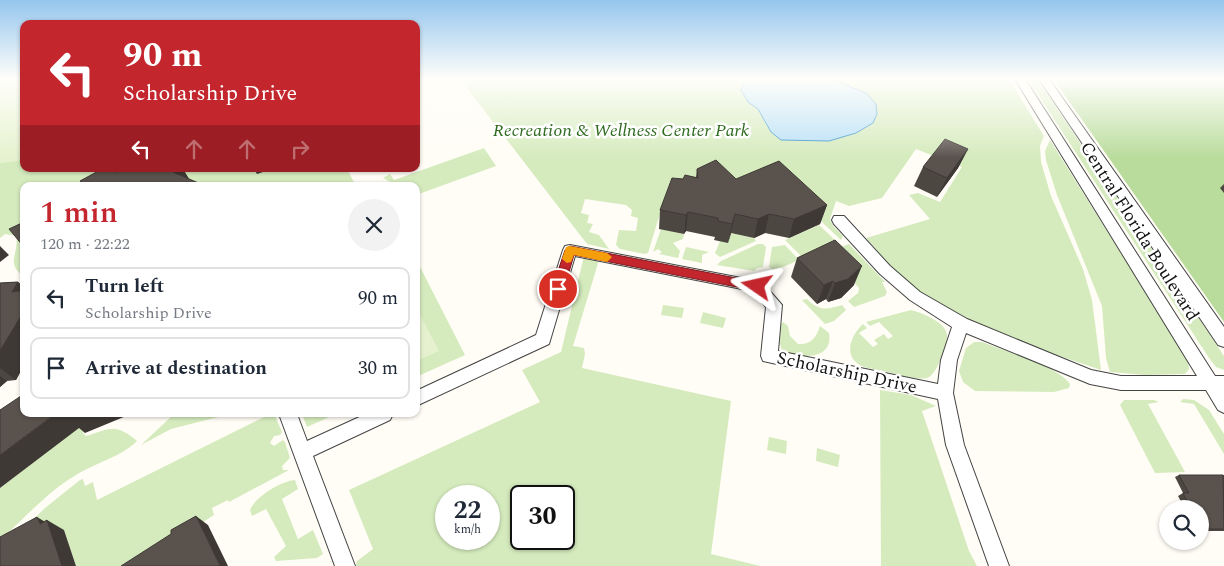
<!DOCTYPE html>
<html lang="en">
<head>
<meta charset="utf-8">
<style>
  body { margin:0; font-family:Spectral,serif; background:#f2f2f3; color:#1f2937; height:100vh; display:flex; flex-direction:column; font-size:19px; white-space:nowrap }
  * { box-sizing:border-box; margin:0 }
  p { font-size:16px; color:#747a83 }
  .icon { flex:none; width:28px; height:28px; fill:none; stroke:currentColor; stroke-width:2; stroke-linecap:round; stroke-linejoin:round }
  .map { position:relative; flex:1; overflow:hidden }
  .drawer { position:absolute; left:20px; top:182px; width:400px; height:235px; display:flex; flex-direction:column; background:#fff; border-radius:10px; box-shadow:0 1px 4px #0004 }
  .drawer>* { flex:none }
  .top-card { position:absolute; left:20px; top:20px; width:400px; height:152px; border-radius:10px; box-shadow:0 1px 4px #0004; background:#c4262e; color:#fff; overflow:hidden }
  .buttons { position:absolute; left:1159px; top:500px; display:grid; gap:10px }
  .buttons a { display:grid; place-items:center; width:50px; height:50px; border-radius:50%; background:#fff; box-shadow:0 1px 4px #0004; font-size:25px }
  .speed { position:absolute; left:435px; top:485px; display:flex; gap:10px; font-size:25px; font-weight:700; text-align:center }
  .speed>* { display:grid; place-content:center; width:65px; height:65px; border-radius:50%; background:#fff; box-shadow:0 1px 4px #0004; line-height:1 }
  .speed small { font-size:12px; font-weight:400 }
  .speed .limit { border:2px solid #111; border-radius:8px; background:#fff; color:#111 }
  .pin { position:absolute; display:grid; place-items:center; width:42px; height:42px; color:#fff; margin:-21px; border:2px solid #fff; border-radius:50%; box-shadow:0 1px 5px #0007 }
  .me { position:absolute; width:55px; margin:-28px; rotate:281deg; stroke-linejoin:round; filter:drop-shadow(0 0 4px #0008) }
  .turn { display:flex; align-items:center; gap:18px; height:105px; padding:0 20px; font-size:22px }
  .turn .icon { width:65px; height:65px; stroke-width:2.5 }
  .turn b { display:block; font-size:35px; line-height:42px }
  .lanes { display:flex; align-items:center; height:48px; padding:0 20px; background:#0003; justify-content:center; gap:25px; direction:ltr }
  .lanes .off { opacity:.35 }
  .round { display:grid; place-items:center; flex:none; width:52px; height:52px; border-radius:26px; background:#f2f2f3 }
  .overview { display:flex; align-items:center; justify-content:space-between; height:85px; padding:0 20px }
  h1 { font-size:30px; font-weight:600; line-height:38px; color:#c4262e }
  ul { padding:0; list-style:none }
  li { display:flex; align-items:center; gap:15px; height:62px; margin:0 10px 8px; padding:0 10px; border:2px solid #e0e1e3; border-radius:10px }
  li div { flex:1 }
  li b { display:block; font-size:19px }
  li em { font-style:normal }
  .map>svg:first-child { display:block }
</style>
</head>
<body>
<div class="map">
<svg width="1224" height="566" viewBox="0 0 1224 566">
  <rect width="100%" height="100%" fill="#fffdf5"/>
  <path fill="#d5ebbd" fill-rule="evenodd" d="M0,79H24V169H347L356,186H24V277C4,261 20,255 16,236L5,234L0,238Z
    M460,79H1009L1044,136L1040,146L1041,162L1051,196L1083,269L1092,300L1101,370L1033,347L943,311L897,273L866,238L930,219L909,195L918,193L940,202L962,167L916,149L882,198L849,206L836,201L830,219L834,227L843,236L841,240L774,177L666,194L648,253L644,254L620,249L616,245L619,230L636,231L638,218L631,216L632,210L626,205L585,199L581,213L589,215L587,223L593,224L589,232L599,235L609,249L587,244Z
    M1028,79H1037L1224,356V370L1216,367L1209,358Z
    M1050,140L1188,361L1189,369L1185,374L1145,375L1110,372L1106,358L1102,306L1057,195L1046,160L1045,151Z
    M484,148L496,166L416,195V186L394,184L383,178L390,174L394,180Z
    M819,225L837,242L803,258L785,240Z
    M661,229L684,234L683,239L673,243L680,251L678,258L659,254L662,252L658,249L653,252Z
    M731,233L754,238L756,241L720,257L715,253L720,241Z
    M758,244H763L766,247L763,267L757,268L754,271L717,265L721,261Z
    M849,244L885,282H882L887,292L885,296L854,307L848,301L858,293L859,288L832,259L808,260Z
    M785,245L799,260L774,271L769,267L772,247Z
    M686,247L709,252L702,255V263L682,259Z
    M584,256L599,260L573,346L584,348L585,354L582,368L731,401L711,554L760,566H356L357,561L373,549L349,490L540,402L522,370L561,352ZM446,496H489V539H446ZM521,496H564V539H521Z
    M416,259L465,355L416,377Z
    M807,299C819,311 826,310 842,305L846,310L834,321L825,324L802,300Z
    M663,305L684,308L682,318L661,315Z
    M911,310C922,313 946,322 947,335C948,344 937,373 929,377C919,382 898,374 887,372C878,369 865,369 858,364C843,353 852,334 863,324L867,328L859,333L873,347L878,344L874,340L884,334L888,339L893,336L879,322L870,326L866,322Z
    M703,312L726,318L723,328L700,323Z
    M783,322L788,326L790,336L798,344C811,345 816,338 820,326L829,333C834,361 798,359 782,350C779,342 776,328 783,322Z
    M974,342H982C1004,351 1058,366 1070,384L1069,388L1054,392L975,391L963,382L959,371L966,348Z
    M880,390L911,395L936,406L922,411L969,551L977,566H881Z
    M1183,399L1194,400L1209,410L1224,434V454L1194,404L1180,402Z
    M1124,400H1154L1159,402L1148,404L1185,472L1155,473L1120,405Z
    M174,414H230L171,429L141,445Z
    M302,414H336L307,427Z
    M266,416H275L282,432L280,435L274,436L270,443L274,446L283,440L285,442L290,458L282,466L283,470H289L229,502L228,500L212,508L214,515L183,535L149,566H76L64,530L0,552L45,508L80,480L83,479L85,486L93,482L97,500Z
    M82,421L83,433L86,436C111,429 114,422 137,441C121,457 95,463 76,475C47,492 25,518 0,540V488L73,432Z
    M769,437L787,441L786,454L767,450Z
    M817,448L840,455L838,467L816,461Z
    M295,480L298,489L282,499L298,539L313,530L323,554L317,558L276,561L274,557L286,546L266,509L252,516L250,510C255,497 281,481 295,480Z"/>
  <path fill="#b9dc9c" d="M1053,79H1224V322L1059,87Z"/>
  <path fill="#e6f2cf" d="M0,79H24V158L18,161L0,163Z
    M416,307L439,351L416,361Z"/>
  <path fill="#b9e0f7" stroke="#3f96cf" d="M745,79H831L866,93L876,104L877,114L873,123L856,133L829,141L781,140L771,132L758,109L748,102L741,90Z"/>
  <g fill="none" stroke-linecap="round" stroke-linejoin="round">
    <defs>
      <path id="minor" d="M1015,79H1025L1215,376H1224V413L1218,410L1206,390H1121L1090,384L966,333L957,360L953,393L964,445L1009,566H989L946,445L938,399L763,361L761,356L766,307L752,291L575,256L549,344L416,406V391L536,335L563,250L565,246L570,245L762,282L782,305L778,351L938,384L941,360L952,327L910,300L880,274L834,224L832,220L834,216H844L890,266L920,292L967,319L1091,370L1121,376H1197Z
        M1039,79H1049L1224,327V347L1218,345Z
        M279,414H297L307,441L366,414H393L390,420L313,456L355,566H335Z"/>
    </defs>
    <use href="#minor" stroke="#444" stroke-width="2"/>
    <use href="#minor" fill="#fff" fill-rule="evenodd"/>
  </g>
  <path fill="#4d4742" d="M968,149L958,168L937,197L914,186L923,167Z
    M697,169L827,205L820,224L789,238L765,233L754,238L731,233L728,243L714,240L715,237L686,231L684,234L659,229L660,210L683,179L696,177Z
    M1224,184V193L1220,188Z
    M797,258L854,285L841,298L828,302L826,299L817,304L791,277Z
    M18,282L24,287V365L16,380L7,381L0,387V283Z
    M1179,475H1224V531H1204L1200,525V509H1185L1178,496L1183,493L1175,477Z"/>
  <path fill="#3f3936" d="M968,149L958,168L937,197L947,178Z
    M177,169H183L193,185L173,172Z
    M254,169H272L257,174Z
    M827,205L820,224L789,238L794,219Z
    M688,212L686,231L684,234L686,215Z
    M735,214L731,233L728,243L732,224Z
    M769,214L765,233L754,238L758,219Z
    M0,246L9,255L0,262Z
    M862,266L854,285L841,298L828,302L835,283Z
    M833,281L826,299L817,304L824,285Z
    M18,282L24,287V302L12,292Z
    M24,311V365L16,380L0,368V351Z
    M0,376L7,381L0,387Z
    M55,414H131L85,433L79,428L0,488V455Z
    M196,516L208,525L228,566H220Z
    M37,517L47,523V520L64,530L76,566H62L40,524Z"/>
  <path fill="#5a524d" stroke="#3f3936" d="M945,139L968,149L947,178L923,167Z
    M716,160L736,179L779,161L827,205L794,219L769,214L758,219L735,214L732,224L718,221V218L688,212L686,215L660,210L672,178L683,179L685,175L698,178L697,169Z
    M102,169H107L117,173L123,169H177L173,172L203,185L202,186H75L82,182L80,181Z
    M24,222V247L9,229Z
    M835,240L862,266L848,279L835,283L833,281L824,285L797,258Z
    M18,282L12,292L24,290V311L0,351V283Z
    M24,394V414H55L0,455V410Z
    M64,414H72L65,417Z
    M1179,475H1223L1224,529H1208L1200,513V509H1191L1183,493H1189Z
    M196,516L220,566H121L171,534V530Z
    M37,517L40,524L47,520L62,566H0V537Z"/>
  <linearGradient id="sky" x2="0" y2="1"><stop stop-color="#95c6ee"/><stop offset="0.5" stop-color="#fffefa"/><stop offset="1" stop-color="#fffefa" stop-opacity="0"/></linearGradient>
  <rect width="1224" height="158" fill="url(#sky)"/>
  <path fill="#c4262e" stroke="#7f191e" d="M570,246L757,282L762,286L757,291L574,255L564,289L558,294L552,289L565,250Z"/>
  <path fill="#f59e0b" d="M570,246L607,253L612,257L607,262L574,255L571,262L567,263L562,259L566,247Z"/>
  <g text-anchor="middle" stroke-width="5" stroke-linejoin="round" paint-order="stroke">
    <g font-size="18" font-style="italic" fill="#2f6b1f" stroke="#fff">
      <text x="621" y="136">Recreation &amp; Wellness Center Park</text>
    </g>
    <g font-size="18" fill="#111" stroke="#fff">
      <text transform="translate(1140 231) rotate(58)" y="6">Central Florida Boulevard</text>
      <text transform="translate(847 372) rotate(12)" y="6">Scholarship Drive</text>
    </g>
  </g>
</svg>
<div class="buttons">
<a><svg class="icon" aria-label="search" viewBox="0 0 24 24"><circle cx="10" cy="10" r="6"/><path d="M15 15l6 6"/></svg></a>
</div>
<div class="speed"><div>22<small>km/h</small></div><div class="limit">30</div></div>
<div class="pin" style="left:558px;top:289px;background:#d93025"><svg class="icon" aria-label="arrive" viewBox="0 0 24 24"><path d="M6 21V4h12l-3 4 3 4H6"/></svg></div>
<svg class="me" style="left:757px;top:286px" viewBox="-20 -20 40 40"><path d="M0-17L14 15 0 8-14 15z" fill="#c4262e" stroke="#fff" stroke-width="4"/></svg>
<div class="top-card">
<div class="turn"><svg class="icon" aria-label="left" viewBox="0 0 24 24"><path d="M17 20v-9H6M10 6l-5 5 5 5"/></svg><div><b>90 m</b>Scholarship Drive</div></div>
<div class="lanes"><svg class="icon" aria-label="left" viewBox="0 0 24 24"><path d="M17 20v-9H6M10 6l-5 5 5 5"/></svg><svg class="icon off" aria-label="ahead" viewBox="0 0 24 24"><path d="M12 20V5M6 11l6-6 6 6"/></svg><svg class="icon off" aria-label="ahead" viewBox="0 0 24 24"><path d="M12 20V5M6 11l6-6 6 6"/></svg><svg class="icon off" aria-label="right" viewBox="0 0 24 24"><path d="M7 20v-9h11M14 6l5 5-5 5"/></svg></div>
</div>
<section class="drawer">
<div class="overview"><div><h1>1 min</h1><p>120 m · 22:22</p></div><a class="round"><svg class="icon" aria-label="close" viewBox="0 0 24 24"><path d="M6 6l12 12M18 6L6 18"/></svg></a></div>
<ul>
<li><svg class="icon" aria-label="left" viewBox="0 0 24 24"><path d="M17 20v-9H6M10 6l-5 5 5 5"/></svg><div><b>Turn left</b><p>Scholarship Drive</p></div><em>90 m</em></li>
<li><svg class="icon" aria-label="arrive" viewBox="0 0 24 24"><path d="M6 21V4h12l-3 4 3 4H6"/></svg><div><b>Arrive at destination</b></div><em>30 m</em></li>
</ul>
</section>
</div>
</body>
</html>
